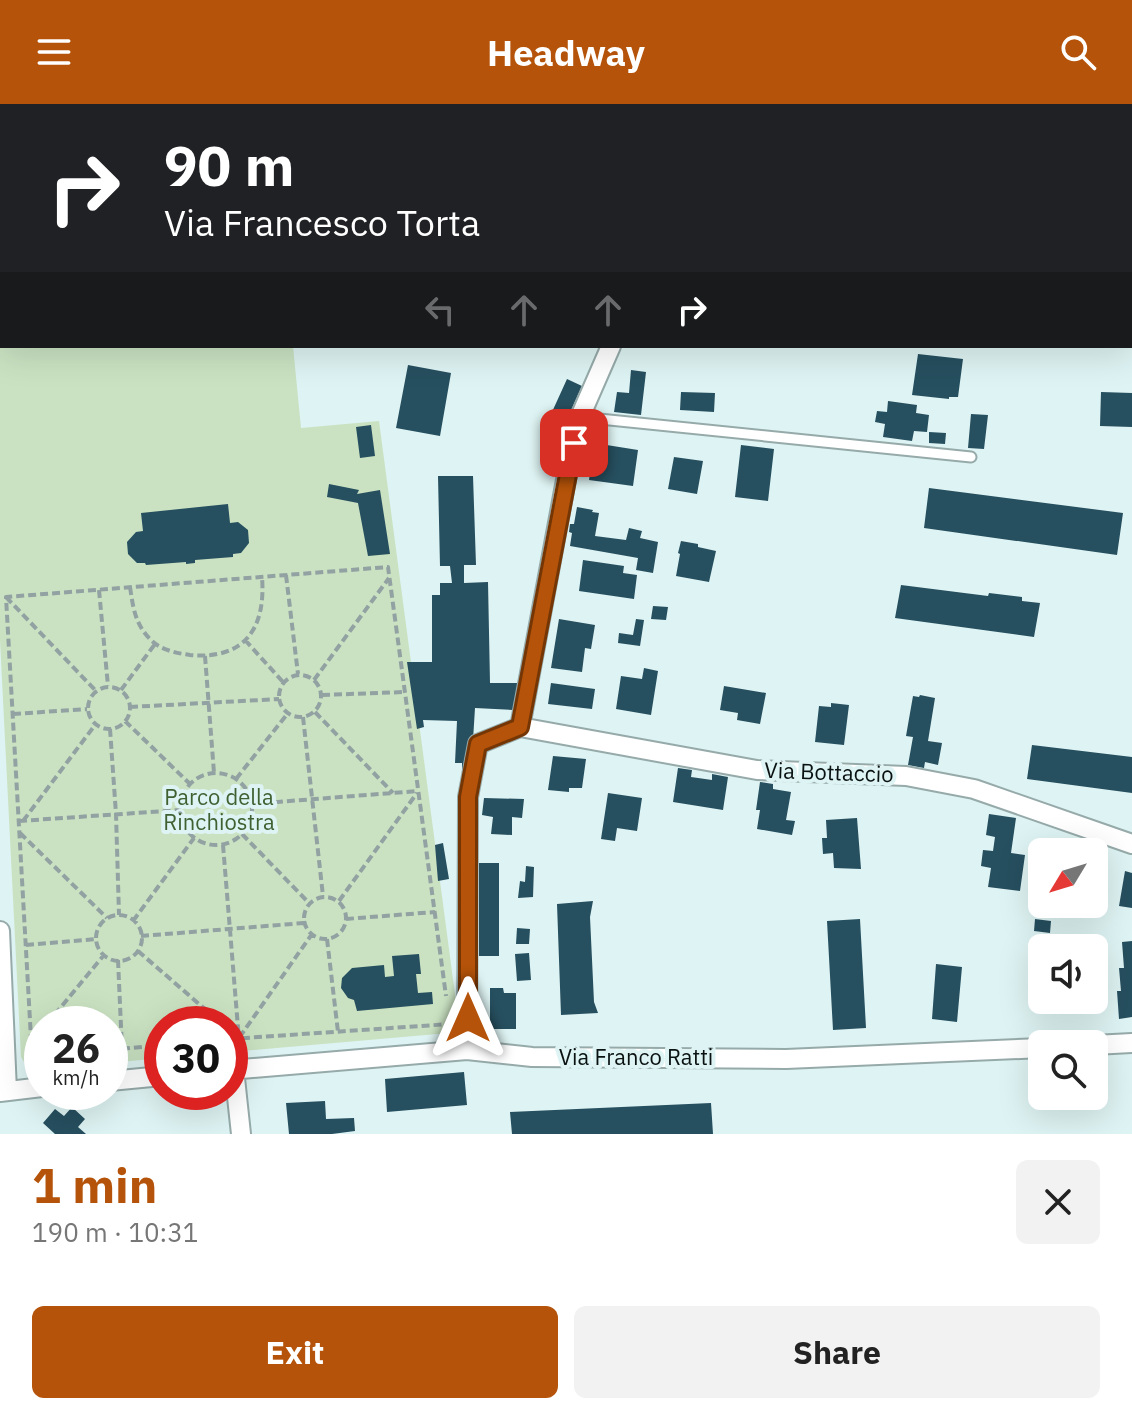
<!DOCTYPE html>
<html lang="en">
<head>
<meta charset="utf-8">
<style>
  body { margin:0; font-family:"IBM Plex Sans",sans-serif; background:#f2f2f2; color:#222; height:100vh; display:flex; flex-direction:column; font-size:30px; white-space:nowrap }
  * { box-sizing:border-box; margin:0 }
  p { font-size:26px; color:#767676 }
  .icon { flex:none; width:44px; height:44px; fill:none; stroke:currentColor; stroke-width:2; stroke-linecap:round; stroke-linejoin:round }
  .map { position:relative; height:1030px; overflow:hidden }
  .side { display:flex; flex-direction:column; background:#fff; flex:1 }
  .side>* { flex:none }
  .guide { position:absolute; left:0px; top:0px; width:1132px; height:244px; box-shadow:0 8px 32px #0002; background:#202124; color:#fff; overflow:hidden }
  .needle { width:52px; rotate:232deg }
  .controls { position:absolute; left:1028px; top:734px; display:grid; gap:16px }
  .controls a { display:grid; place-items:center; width:80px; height:80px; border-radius:12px; background:#fff; box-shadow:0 8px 32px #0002; font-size:40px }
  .speed { position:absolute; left:24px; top:902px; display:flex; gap:16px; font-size:40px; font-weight:700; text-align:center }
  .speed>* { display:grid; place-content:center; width:104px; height:104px; border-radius:50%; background:#fff; box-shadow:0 8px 32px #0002; line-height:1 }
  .speed small { font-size:20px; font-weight:400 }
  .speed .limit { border:12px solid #d22; background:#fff; color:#111 }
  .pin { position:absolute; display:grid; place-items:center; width:68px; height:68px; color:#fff; margin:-34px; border-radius:16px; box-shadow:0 4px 12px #0006 }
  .me { position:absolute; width:88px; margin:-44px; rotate:0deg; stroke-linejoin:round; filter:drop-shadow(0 0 6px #0008) }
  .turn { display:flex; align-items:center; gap:28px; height:168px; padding:0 32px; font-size:36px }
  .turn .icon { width:104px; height:104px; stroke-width:2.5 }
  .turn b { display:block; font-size:56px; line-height:68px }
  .lanes { display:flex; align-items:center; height:76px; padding:0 32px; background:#0003; justify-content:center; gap:40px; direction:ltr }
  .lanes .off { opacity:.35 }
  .round { display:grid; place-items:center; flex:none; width:84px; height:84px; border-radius:12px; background:#f2f2f2 }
  .summary { display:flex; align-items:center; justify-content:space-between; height:136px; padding:0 32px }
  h1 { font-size:48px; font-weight:800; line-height:60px; color:#b45309 }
  .button { display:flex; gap:16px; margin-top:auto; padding:16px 32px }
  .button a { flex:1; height:92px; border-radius:12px; background:#b45309; color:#fff; font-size:32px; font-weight:800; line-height:92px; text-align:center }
  .button a+a { background:#f2f2f2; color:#222 }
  header { display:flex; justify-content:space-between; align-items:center; height:104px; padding:0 32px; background:#b45309; color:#fff; font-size:36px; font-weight:800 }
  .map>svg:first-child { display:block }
</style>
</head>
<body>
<header><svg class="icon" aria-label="menu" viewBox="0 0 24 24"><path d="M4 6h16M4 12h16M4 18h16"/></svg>Headway<svg class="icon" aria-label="search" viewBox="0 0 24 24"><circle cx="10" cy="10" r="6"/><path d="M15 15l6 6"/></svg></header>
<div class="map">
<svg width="1132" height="1030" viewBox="0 0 1132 1030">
  <rect width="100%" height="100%" fill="#def3f3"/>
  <path fill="#cae2c2" d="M0,176H2V242H293L301,324L379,317L460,928L230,948V920H162V954L110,959V920H42V964C32,965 26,963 21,953L0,536Z"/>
  <path fill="#264f5f" d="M918,250L963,255L958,293H949V295L912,291Z
    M408,261L451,269L440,332L396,324Z
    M631,266L646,268L641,311L614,308L617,288L629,289Z
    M567,275L582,282L564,322L559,351L542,349L547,319Z
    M681,288L715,289L714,308L680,306Z
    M1101,288L1132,289V323L1100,322Z
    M888,297L917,301L916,309L929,311L927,328L914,327L912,337L883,333L885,320L875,318L877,307L887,308Z
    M971,310L988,311L984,345L968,344Z
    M371,321L375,352L360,354L356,323Z
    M929,328L946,329L945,340L929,339Z
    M594,339L638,346L633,382L589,376Z
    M741,341L774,345L768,397L735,393Z
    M674,353L703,357L697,390L668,385Z
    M438,372H473L476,461H464V479L488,478L490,579H523L520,600L513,606L475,604L471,668L462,667V659H455L457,617L423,616L424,623L417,625L407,558H432V491H440V479H452L450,462H440Z
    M329,380L359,386L357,390L380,386L390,450L368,452L358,399L327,393Z
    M929,384L1123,409L1117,451L924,424Z
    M228,400L230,419L238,418L248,426L249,439L241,449L233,450V453L195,456V459L186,460V458L146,461L145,459H137L128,450L127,438L136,428L143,427L141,409Z
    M577,403L593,406L592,408L599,409L595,432L626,436L629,424L642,427L640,434L658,438L653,469L636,466L638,454L570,442L572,429L569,428L570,420H574Z
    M681,437L698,440V443L716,447L709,478L676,472L680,450L678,449Z
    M583,456L624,462L623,469L637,471L634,495L579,487Z
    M901,481L988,492L989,489L1022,493V497L1040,499L1034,533L895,514Z
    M653,502L668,503L666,516L651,515Z
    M559,515L595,521L591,545L585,544L582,568L551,564Z
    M636,515L644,516L640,542L618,539L619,529L633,531Z
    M644,564L658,567L651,611L616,605L621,572L642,575Z
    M551,579L595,585L592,605L548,600Z
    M724,582L766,589L760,620L737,616L738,609L720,606Z
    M920,591L935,594L928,637L942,639L938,661L925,658L924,664L908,661L913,633L906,632L913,592L919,593Z
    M831,599L849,601L844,641L815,638L819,602L831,603Z
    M1032,641L1132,653V689L1027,675Z
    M553,652L586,655L582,684H569V688L548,686Z
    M678,664L692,666L691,673L712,676V670L728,673L723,706L673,698Z
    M760,678L773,680V685L791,688L786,716L795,717L792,731L757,725L760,706H756Z
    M608,689L642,694L637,727L617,724L615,737L601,735Z
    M484,694L524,695L522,714L512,713V731L491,730L493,713L482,711Z
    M989,710L1016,714L1011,749L1025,751L1020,787L988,783L991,764L981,762L983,746L993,747L995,733L986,731Z
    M857,714L861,765L834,764L833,749L823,750L822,734H827L826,716Z
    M443,739L449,775L438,777L435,741Z
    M479,759H499V852H479Z
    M526,762L534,763L533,793L518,794L520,777L525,778Z
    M1125,767L1132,769V804L1119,802Z
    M593,797L590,813L594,898L598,909L561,911L557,800Z
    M860,815L866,924L833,926L827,817Z
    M1035,815L1051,817L1050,829L1034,827Z
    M517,824L530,825L529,840H516Z
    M1132,837V913L1119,915L1117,887H1121L1119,864H1124L1122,838Z
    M529,849L531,876L517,877L515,850Z
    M419,850L421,870H416L418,889L432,888L433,900L357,907L354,896L348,894L341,884L342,874L352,864L384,861L385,873L394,872L392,852Z
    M936,860L962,863L957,918L932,915Z
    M490,884H503L504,889H516V925H490Z
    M464,968L467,1001L387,1008L385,975Z
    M1105,975L1106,986H1099V996L1046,999V992H1094V976Z
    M325,997L326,1015L354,1014L355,1027L332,1030H289L286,999Z
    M711,999L713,1030H512L510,1008Z
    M72,1003L85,1015L78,1023L86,1030H55L43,1019L55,1005L64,1012Z"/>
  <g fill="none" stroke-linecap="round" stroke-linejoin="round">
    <defs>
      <path id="service" d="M1130,222H1132
        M580,313L971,353"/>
      <path id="minor" d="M711,2V0
        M520,623L757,666L906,672L974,685L1132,740
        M520,623L568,365L580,313L611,242
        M0,827L7,987
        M1094,941L1132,939
        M467,946L468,693L478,640L520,623
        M234,965L241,1030
        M230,966L467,946L532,953L786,955L1042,944
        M110,977L162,972
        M0,988L42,983"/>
    </defs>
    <use href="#service" stroke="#96aaaa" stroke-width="13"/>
    <use href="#minor" stroke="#96aaaa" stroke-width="22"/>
    <path stroke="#92a2a2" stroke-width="4" stroke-dasharray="8 4" stroke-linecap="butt" d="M286,471L298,570
      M130,483C133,503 135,520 150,535C160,546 176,549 190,551C245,556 266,524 262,473
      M99,486L108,582
      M6,493L96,587
      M245,536L283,578
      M205,552L214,669
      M279 592a21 21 0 1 1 42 0a21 21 0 1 1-42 0Z
      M314,576L389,474
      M88 604a21 21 0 1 1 42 0a21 21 0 1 1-42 0Z
      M121,586L155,540
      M322,591L405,588
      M130,603L279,595
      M315,608L393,689
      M13,610L87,605
      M303,613L323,792
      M125,617L189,679
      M110,625L116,710L119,811
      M180 705a36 36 0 1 1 72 0a36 36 0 1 1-72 0Z
      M236,675L288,609
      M251,700L418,687
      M19,717L180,706
      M23,717L95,621
      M20,729L107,814
      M242,730L309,799
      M223,741L240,948
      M304 814a21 21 0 1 1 42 0a21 21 0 1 1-42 0Z
      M339,797L417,689
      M96 834a23 23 0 1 1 46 0a23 23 0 1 1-46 0Z
      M346,815L435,808
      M133,817L194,734
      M141,832L304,819
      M327,835L338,928
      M26,841L97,835
      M138,847L222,920
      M118,856L122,945
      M47,920L104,851
      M230,927L239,934L312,830
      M230,935L450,920
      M31,939L42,926
      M110,946L162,941
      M42,951L32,952L6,493L388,463L446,892"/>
    <use href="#service" stroke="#fff" stroke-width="9"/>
    <use href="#minor" stroke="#fff" stroke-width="18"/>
  </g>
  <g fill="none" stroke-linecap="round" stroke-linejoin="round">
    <defs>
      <path id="route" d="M468,914V693L478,640L520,623L574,339"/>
    </defs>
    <use href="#route" stroke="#753606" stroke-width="20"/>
    <use href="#route" stroke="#b45309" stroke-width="14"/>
  </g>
  <g text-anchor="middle" stroke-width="8" stroke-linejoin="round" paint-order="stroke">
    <g font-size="22" fill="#0a1111" stroke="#def3f3">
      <text transform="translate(829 668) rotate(2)" y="8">Via Bottaccio</text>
      <text x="636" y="961">Via Franco Ratti</text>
    </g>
    <g font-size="22" fill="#3f6132" stroke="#def3f3">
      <text x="219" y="701">Parco della<tspan x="219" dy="25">Rinchiostra</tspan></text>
    </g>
  </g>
</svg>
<div class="controls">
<a><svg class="needle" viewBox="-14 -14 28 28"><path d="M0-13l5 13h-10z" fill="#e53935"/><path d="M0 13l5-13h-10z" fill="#767676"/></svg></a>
<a><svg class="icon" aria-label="sound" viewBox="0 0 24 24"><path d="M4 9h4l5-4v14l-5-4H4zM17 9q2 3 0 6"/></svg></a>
<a><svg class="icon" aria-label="search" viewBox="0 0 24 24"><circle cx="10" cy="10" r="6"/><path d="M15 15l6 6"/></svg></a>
</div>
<div class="speed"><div>26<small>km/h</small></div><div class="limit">30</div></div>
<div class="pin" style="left:574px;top:339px;background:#d93025"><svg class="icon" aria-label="arrive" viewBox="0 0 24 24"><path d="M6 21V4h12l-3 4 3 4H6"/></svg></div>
<svg class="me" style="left:468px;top:914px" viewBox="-20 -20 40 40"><path d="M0-17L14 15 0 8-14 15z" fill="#b45309" stroke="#fff" stroke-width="4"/></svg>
<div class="guide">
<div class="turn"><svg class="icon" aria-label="right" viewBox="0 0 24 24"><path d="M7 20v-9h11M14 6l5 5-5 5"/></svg><div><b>90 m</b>Via Francesco Torta</div></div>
<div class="lanes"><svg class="icon off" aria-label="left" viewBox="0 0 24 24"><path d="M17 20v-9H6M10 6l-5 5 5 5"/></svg><svg class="icon off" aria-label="ahead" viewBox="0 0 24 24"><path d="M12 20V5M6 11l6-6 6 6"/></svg><svg class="icon off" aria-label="ahead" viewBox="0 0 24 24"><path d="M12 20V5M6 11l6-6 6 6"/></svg><svg class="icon" aria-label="right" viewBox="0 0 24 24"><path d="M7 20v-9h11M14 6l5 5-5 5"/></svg></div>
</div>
</div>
<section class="side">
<div class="summary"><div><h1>1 min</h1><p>190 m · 10:31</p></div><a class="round"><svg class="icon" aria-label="close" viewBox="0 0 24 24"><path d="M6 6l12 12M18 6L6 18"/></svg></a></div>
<div class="button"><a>Exit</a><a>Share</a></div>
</section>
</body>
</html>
